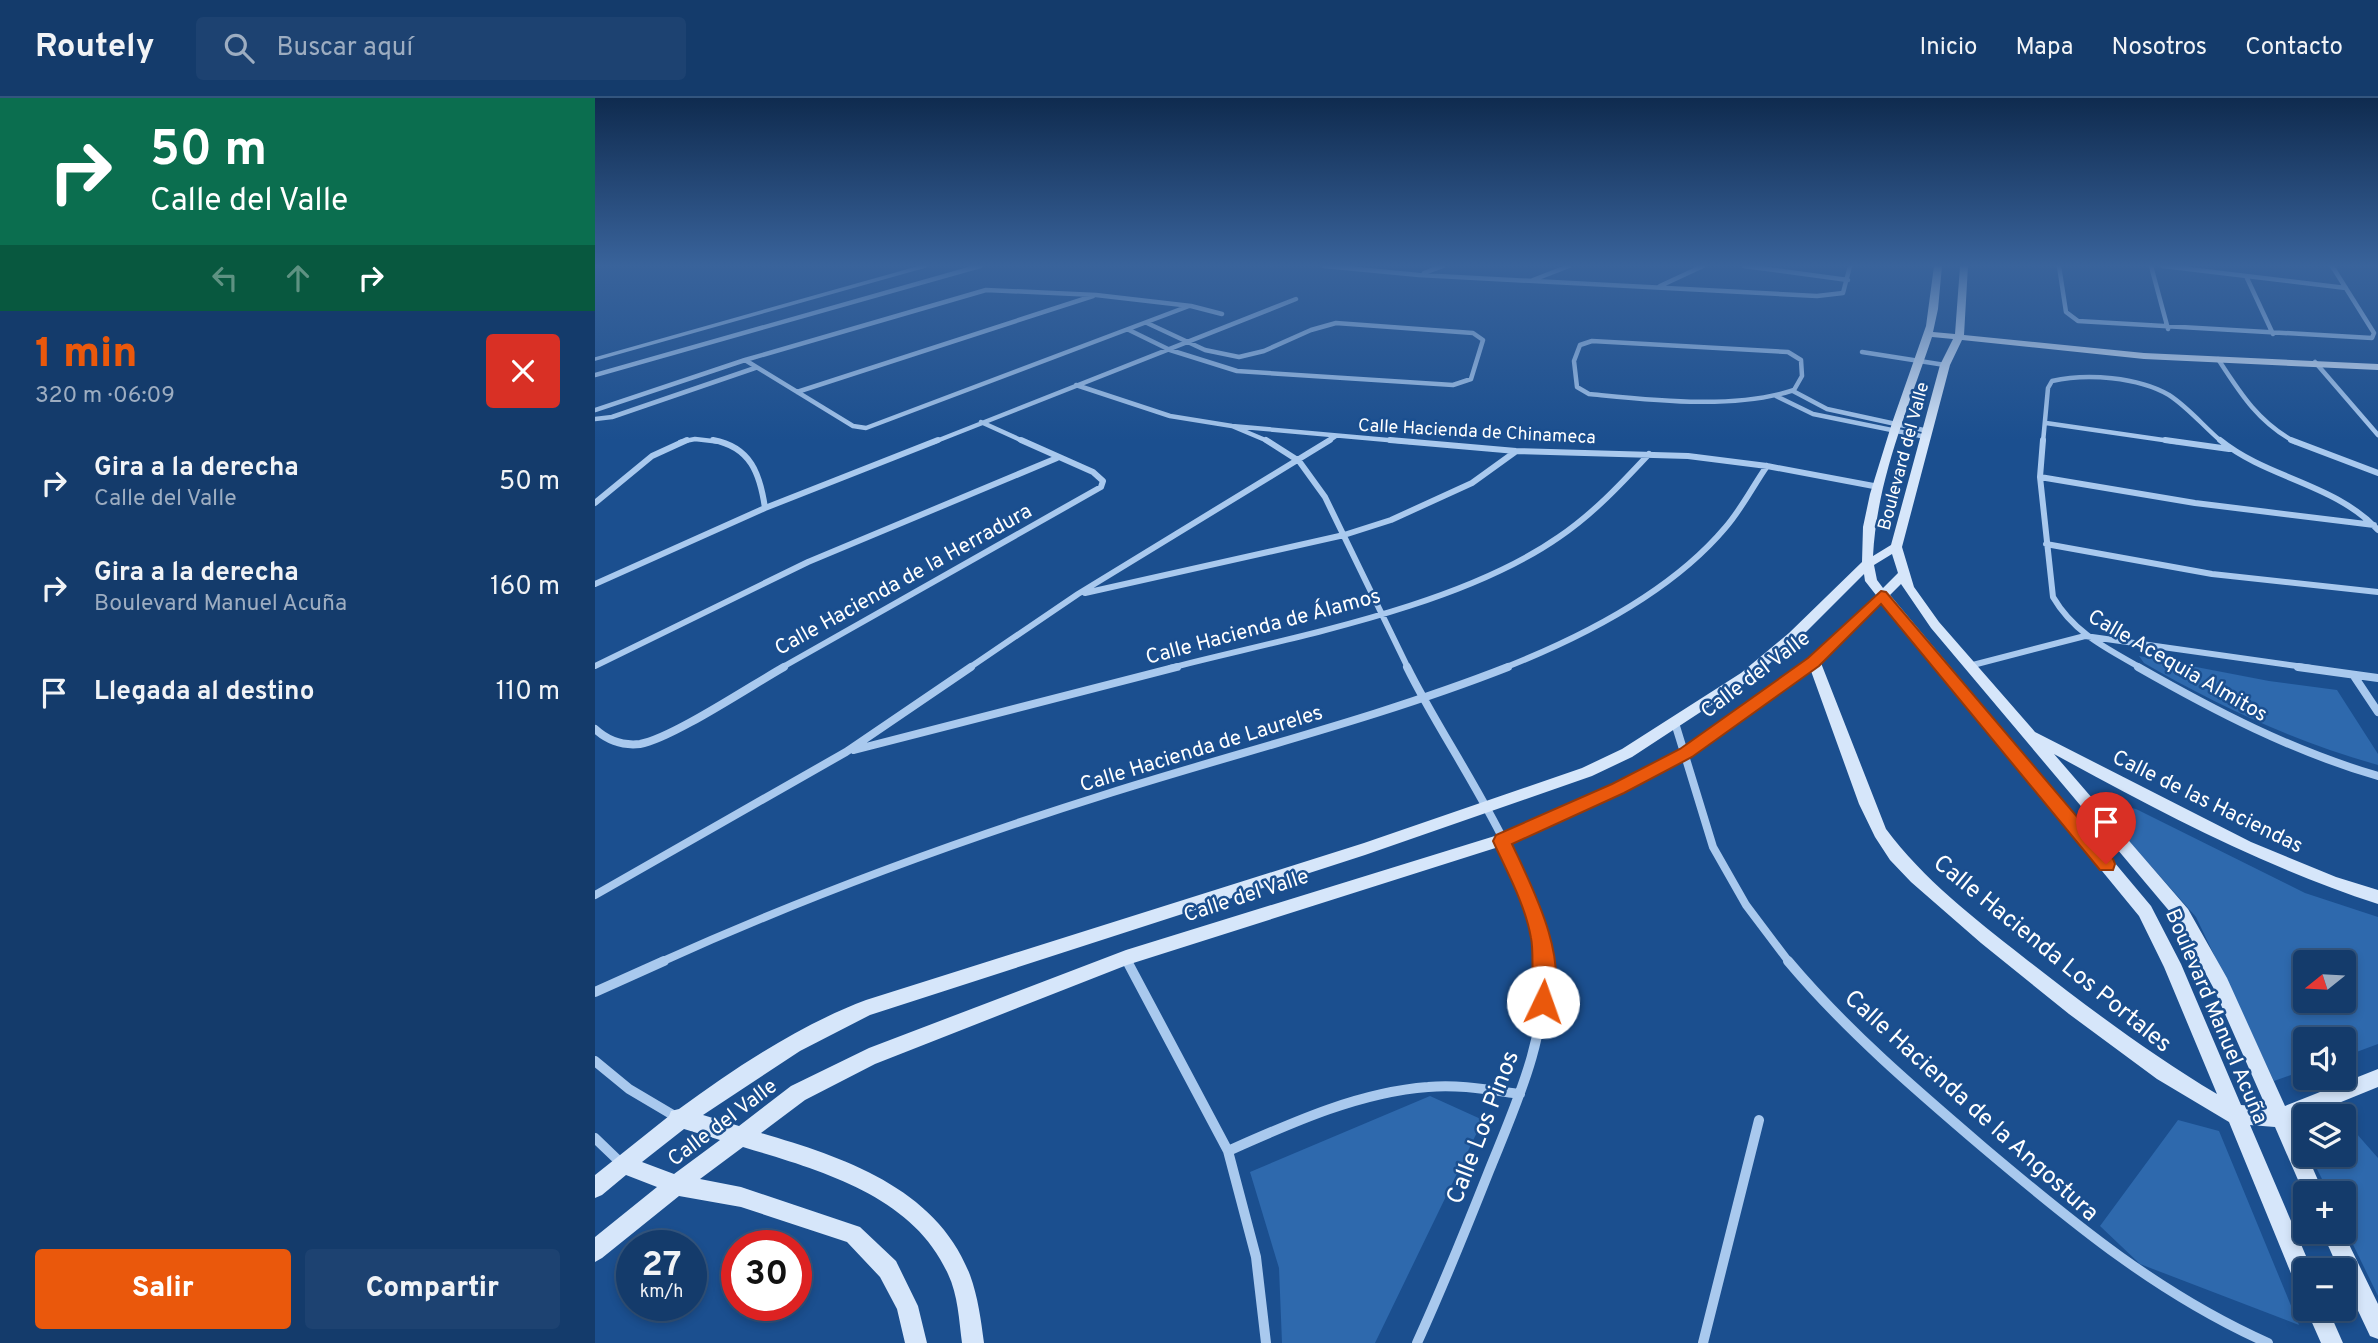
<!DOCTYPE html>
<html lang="es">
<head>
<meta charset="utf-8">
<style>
  body { margin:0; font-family:Overpass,sans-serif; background:#1d4271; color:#f1f3f6; height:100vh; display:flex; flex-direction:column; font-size:26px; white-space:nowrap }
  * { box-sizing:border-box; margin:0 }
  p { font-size:23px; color:#9dadc1 }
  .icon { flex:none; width:38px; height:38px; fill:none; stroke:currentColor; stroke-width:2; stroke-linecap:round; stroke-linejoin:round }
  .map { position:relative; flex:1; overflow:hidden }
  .drawer { display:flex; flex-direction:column; background:#143b6b; width:595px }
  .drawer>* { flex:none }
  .guide { background:#0b6e4f; color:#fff; overflow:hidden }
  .needle { width:46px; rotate:252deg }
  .controls { position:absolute; left:1698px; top:852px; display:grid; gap:14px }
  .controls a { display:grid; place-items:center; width:63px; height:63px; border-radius:7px; background:#143b6b; box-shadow:0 4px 10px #0003,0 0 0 2px #33557e; font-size:35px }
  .speed { position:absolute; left:21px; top:1132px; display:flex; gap:14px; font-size:35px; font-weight:700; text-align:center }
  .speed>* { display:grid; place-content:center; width:91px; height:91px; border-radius:50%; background:#143b6b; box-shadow:0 4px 10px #0003,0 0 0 2px #33557e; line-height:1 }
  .speed small { font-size:18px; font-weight:400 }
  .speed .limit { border:10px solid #d22; background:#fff; color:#111 }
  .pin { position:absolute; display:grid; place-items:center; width:60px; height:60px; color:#fff; margin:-72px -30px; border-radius:50% 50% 50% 0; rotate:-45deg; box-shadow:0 0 7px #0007 }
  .pin .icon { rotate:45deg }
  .me { position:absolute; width:77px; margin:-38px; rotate:3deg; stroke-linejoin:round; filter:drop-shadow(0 0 5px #0008) }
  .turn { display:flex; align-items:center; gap:24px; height:147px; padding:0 35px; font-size:32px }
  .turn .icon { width:91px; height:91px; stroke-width:2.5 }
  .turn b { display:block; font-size:49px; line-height:60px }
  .lanes { display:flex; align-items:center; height:66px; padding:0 35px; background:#0003; justify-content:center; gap:35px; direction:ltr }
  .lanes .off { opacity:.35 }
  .round { display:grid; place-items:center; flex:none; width:74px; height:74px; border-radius:7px; background:#1d4271 }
  .head { display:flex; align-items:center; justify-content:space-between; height:119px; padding:0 35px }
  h1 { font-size:42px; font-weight:800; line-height:52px; color:#ea580c }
  .cta { display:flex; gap:14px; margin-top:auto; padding:14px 35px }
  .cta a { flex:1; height:80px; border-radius:7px; background:#ea580c; color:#fff; font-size:28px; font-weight:800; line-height:80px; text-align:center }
  .cta a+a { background:#1d4271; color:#f1f3f6 }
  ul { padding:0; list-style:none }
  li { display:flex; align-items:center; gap:21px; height:105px; padding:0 35px }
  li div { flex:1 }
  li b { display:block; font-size:26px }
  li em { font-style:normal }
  header { display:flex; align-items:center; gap:42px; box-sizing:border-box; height:98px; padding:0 35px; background:#143b6b; border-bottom:2px solid #33557e }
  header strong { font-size:33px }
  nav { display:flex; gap:38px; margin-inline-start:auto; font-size:24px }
  .search { width:490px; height:63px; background:#1d4271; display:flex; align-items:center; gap:18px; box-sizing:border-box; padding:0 24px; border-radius:7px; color:#9dadc1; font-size:26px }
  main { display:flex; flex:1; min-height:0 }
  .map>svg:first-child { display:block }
</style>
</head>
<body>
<header>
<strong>Routely</strong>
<div class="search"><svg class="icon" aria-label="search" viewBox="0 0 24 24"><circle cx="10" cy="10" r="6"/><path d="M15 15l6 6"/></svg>Buscar aquí</div>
<nav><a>Inicio</a><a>Mapa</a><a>Nosotros</a><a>Contacto</a></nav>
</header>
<main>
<section class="drawer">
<div class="guide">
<div class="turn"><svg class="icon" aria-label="right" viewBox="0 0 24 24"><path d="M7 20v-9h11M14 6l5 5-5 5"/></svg><div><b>50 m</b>Calle del Valle</div></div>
<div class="lanes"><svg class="icon off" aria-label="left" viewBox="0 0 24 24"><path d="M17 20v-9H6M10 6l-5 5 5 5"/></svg><svg class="icon off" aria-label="ahead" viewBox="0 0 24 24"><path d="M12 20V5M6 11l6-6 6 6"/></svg><svg class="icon" aria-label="right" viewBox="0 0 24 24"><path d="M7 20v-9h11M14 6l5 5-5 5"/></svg></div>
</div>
<div class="head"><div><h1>1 min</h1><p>320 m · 06:09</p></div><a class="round" style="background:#d93025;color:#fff"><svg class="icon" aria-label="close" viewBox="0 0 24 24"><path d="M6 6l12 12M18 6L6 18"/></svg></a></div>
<ul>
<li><svg class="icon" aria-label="right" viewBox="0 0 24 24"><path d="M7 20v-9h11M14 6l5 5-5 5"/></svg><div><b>Gira a la derecha</b><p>Calle del Valle</p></div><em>50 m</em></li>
<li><svg class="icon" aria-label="right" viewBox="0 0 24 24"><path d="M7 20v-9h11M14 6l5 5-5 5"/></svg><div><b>Gira a la derecha</b><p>Boulevard Manuel Acuña</p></div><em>160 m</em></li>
<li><svg class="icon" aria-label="arrive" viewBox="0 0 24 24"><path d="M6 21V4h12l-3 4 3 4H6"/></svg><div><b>Llegada al destino</b></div><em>110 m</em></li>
</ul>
<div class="cta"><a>Salir</a><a>Compartir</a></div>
</section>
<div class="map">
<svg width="1783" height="1245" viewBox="0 0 1783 1245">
  <rect width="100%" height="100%" fill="#1b4f8f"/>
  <path fill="#2e69ad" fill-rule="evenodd" d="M1544,558L1674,583L1742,592L1783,656V667C1701,644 1623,608 1549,565Z
    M1522,707L1541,711L1710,795L1783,819V946L1748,959V942H1710V972L1679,983L1601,819L1518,725L1514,716L1515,710ZM1710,864H1748V903H1710Z
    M835,998L888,1022L780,1245H687L684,1170L655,1074Z
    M1583,1022L1624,1033L1704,1227L1545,1166L1505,1128Z
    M1761,1035L1783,1060V1198L1748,1126V1096L1734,1095L1715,1057H1748V1040Z"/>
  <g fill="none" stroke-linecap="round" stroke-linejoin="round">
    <path stroke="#a9c9ee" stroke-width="3.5" d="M0,261L330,168"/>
    <path stroke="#a9c9ee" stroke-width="4.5" d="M729,168L824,177L1222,198L1248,195L1255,168
      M1149,168L1253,182
      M1464,168L1471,214L1483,223L1777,240L1779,235L1737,168
      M1556,168L1573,231
      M1568,168L1751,190
      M829,175L848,168
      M1651,178L1678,236
      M938,182L974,168
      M1065,188L1108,168
      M534,232L575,252L642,273L858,287L876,281L888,242L878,235L741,225L716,232L669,253L644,259L610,252L552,225
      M997,243L1193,254L1206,262L1207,278L1199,292C1139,312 1056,302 994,296L982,289L979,263L985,247Z
      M1267,254L1350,267
      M1623,261C1645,295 1663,324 1700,344
      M150,262L258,328L271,330L594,208
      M1720,264L1783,337
      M0,277L385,168
      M481,287L575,318L637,328L815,344
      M1198,293L1232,311L1333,333
      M202,294L498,198
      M1181,298L1218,316L1331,339
      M0,312L150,262L391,192L501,197L596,208L627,216
      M0,321L17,319L160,270
      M386,324L430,344
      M1451,325L1582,344
      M637,328L675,344
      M85,344L100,341L126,344
      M339,344L701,201
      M732,344L741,338
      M1448,344L1453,290L1457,283C1492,275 1543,279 1574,297C1594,310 1609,329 1627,344"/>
    <path stroke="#a9c9ee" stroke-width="6" d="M118,342C156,349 165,376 170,410
      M671,342L704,363L730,399L813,570
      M795,342L921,353L1093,358L1172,368L1284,389
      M1448,342L1445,379L1458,499C1479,535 1511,550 1546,570
      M1570,342L1634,351
      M1625,342C1673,381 1739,385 1783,432
      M1696,342L1783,375
      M1445,379L1600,405L1779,427
      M0,405L57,358L92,342
      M1451,446L1617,476L1783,494
      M0,486L170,410L343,342
      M490,495L749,437L796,422L877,385L920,354
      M0,568L213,464L462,360
      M1374,568L1490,538L1716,570
      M186,570L506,389L508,383L498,374L426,342
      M374,570L483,496L735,342
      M575,570C695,539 862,510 964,439C998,416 1026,386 1054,356
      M909,570C985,540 1076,494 1130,430C1146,412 1158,388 1172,368"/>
    <path stroke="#a9c9ee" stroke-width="8" d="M812,569C855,657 941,767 948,864
      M1543,569C1620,613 1697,653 1783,678
      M1703,569L1783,580
      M1759,578L1783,614
      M1080,625L1118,749L1151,807L1194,864
      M0,631C13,643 27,648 45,646C76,641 157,587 189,569
      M259,652L582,569
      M0,797L251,654L376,569
      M531,860L533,864
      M66,864C212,798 362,743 515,695C648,653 783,620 913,569"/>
    <path stroke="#a9c9ee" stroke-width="10" d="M532,863L633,1053L661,1159L671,1245
      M1193,863C1251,932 1320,991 1389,1050C1479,1126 1565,1197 1673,1245
      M0,894L69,863
      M0,963L34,991L83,1020
      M0,1040L27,1066
      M633,1053C696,1025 764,994 833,989C864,986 895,992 925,996
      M822,1245C848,1188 871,1131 894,1073C921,1006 954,936 948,863
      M1108,1245L1164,1022"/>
    <path fill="#d6e6fa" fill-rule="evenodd" d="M1339,168H1347L1343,211L1338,234L1360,236L1365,168H1373L1369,237L1549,255L1783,266V272L1549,261L1367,242L1355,267L1307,449L1319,489L1344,524L1440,634L1656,744L1741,779L1783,792V806C1669,769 1565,714 1459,656L1593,811L1632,880L1690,1008L1783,971V989L1697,1024L1710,1057H1712L1729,1096H1710V1098L1680,1029L1655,1027L1717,1172H1710V1193L1702,1190L1634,1024L1562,981L1474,916L1386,845L1316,784L1295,762L1280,739L1264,706L1216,573L1096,659L1028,694L913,746L532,867L280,966L210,1002L166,1035C248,1059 342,1090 375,1177C383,1199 386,1222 389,1245H367C364,1222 363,1197 353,1176C318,1097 224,1072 148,1049L105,1081L146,1089L265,1129L301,1163L323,1208L332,1245H310L302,1211L285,1179L252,1144L146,1109L84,1098L7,1160L0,1164V1139L62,1089L31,1077L7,1097L0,1100V1077L74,1018L76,1013L84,1011C141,969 205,927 271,902L769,745L987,670L1027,651L1146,575L1194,535L1267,464L1268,429L1275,396L1297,325L1331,228ZM1337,239L1358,241L1345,267L1296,447L1278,458C1282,381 1313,311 1337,239ZM1297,456L1303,475L1288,490L1282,482L1279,467ZM1269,476L1270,483L1281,497L1214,561L1086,651L1018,686L903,737L531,852L274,950L196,988L144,1028L108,1017L205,953L275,917L770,757L997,678L1037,659L1156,581L1204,541ZM1306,486L1336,530L1581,821L1619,891L1671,1009L1646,1007L1586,866L1556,808L1295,497ZM1287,505L1544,818L1569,869L1622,996C1553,955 1490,907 1427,858C1379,820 1328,781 1291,731L1226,565ZM89,1031L125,1042L79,1076L47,1064Z
      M1727,1134H1748L1783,1206V1241L1775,1238L1748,1181V1172H1744Z
      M1711,1211H1733L1748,1245H1726Z"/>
  </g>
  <linearGradient id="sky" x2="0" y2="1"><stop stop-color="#0f2b4f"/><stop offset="0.49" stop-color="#39639b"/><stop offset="1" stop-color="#39639b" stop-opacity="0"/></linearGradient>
  <rect width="1783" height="342" fill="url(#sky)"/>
  <path fill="#ea580c" stroke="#983908" stroke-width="2" d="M1286,493L1291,494L1518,761L1520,766L1518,772H1505L1286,506L1224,568L1097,659L1029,695L917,746C937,789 976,863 955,910L948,913L941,910C934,896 940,860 936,840C930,806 912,774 898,743L901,737L1017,686L1085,651L1213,560Z"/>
  <g text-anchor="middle" stroke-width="5" stroke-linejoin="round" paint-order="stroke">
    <g font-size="18" fill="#fff" stroke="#1b4f8f">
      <text transform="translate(882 333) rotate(3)" y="6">Calle Hacienda de Chinameca</text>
      <text transform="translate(1308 358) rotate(-75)" y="6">Boulevard del Valle</text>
    </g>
    <g font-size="21" fill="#fff" stroke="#1b4f8f">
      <text transform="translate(308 481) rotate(-29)" y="7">Calle Hacienda de la Herradura</text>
      <text transform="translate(668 528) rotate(-15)" y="7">Calle Hacienda de Álamos</text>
      <text transform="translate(1583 567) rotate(30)" y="7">Calle Acequia Almitos</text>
      <text transform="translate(1160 576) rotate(-37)" y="7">Calle del Valle</text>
      <text transform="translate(606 650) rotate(-17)" y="7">Calle Hacienda de Laureles</text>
      <text transform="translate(1613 703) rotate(26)" y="7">Calle de las Haciendas</text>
      <text transform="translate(651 797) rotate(-18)" y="7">Calle del Valle</text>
      <text transform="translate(1622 918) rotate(67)" y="7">Boulevard Manuel Acuña</text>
      <text transform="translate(127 1024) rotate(-37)" y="7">Calle del Valle</text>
    </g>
    <g font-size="24" fill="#fff" stroke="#1b4f8f">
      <text transform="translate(1458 855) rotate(39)" y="8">Calle Hacienda Los Portales</text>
      <text transform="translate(1377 1007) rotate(42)" y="8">Calle Hacienda de la Angostura</text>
      <text transform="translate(887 1029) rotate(-69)" y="8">Calle Los Pinos</text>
    </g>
  </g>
</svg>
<div class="controls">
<a><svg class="needle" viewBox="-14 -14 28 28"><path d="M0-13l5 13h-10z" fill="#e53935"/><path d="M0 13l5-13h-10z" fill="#9dadc1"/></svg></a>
<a><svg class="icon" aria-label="sound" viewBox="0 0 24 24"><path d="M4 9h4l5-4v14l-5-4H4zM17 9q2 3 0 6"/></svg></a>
<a><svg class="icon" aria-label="layers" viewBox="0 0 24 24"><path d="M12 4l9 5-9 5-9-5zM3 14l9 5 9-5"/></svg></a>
<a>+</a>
<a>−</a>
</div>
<div class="speed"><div>27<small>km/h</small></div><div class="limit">30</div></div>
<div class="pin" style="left:1511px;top:766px;background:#d93025"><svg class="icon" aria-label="arrive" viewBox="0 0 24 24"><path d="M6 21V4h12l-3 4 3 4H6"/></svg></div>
<svg class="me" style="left:948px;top:904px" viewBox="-20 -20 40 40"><circle r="19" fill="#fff"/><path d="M0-13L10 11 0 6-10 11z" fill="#ea580c"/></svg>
</div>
</main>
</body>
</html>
